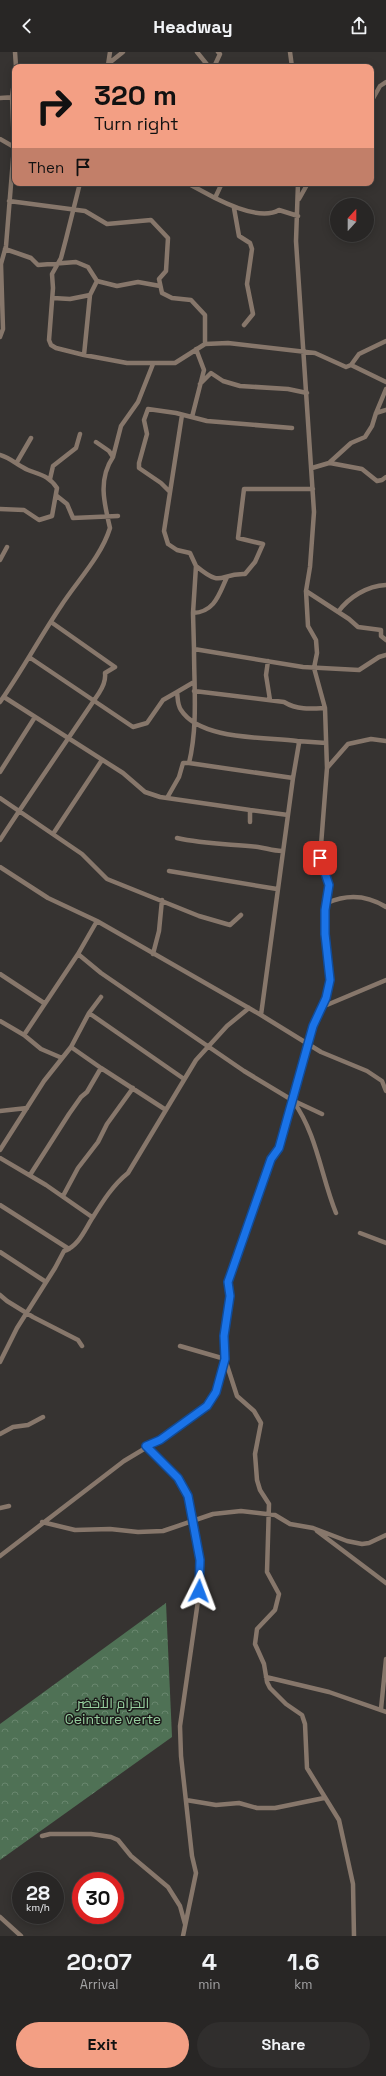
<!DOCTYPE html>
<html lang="en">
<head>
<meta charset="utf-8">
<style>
  body { margin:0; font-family:"Space Grotesk",Cairo,sans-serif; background:#302e2d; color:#f1f3f6; height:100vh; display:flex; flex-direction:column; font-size:15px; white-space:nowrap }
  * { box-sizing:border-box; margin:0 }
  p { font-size:13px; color:#a5a5a7 }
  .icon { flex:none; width:22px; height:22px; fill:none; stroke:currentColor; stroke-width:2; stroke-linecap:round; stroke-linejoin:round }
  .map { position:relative; height:1884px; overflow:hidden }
  .sheet { display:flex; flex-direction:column; background:#282625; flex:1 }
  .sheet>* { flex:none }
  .banner { position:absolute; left:12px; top:12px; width:362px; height:122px; border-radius:8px; box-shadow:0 2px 10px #0003,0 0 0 1px #444342; background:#f39f84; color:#111; overflow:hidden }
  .needle { width:26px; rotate:21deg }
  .tools { position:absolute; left:330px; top:146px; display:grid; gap:8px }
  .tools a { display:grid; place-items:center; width:44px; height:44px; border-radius:50%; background:#282625; box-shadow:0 2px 10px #0003,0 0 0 1px #444342; font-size:20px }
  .speed { position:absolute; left:12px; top:1820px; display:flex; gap:8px; font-size:20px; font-weight:700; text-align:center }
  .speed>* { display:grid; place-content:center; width:52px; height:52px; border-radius:50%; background:#282625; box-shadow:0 2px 10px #0003,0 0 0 1px #444342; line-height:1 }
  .speed small { font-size:10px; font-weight:400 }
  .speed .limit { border:6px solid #d22; background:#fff; color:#111 }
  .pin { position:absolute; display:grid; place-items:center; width:34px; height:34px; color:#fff; margin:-17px; border-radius:8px; box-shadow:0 2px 6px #0006 }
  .me { position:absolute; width:44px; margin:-22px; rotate:3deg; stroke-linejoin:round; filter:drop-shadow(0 0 3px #0008) }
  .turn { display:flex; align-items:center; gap:14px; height:84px; padding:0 16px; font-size:18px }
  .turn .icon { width:52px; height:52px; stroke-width:2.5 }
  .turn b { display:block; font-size:28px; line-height:34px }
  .then { display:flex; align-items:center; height:38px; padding:0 16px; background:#0003; gap:8px; font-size:15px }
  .eta { display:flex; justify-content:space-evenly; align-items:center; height:68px; text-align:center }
  .eta b { font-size:24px; font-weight:600; line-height:28px }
  .cta { display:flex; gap:8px; margin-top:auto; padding:8px 16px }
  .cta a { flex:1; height:46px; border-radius:24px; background:#f39f84; color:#111; font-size:16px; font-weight:600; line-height:46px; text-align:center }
  .cta a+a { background:#302e2d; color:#f1f3f6 }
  header { display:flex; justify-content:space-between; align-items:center; height:52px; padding:0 16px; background:#282625; font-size:18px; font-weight:600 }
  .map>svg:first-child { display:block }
</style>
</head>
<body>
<header><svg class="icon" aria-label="back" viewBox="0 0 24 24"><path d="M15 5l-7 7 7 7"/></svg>Headway<svg class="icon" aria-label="share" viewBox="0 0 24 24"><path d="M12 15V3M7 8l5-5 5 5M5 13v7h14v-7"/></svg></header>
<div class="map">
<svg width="386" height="1884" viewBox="0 0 386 1884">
  <defs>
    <pattern id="forest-crowns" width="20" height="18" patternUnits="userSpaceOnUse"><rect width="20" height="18" fill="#4f7155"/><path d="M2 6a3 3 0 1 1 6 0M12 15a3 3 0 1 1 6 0" fill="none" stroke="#69866e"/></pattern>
  </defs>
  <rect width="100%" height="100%" fill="#363331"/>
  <path fill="url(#forest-crowns)" d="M166,1551L172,1685L0,1808V1672Z"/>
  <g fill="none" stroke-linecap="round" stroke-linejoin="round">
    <path stroke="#87776b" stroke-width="4.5" d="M15,0L16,15
      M197,0L209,15
      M290,0L292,15
      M108,12L123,0
      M108,13L110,0
      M214,15L220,2L218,0
      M0,46L15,45
      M371,50L380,34L386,30
      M0,87L14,95
      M80,131L66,187L61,206L52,222L53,236L49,288L51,293L56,296L84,303L127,311H175L205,292L228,291L315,301L346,315L351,313L359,302L386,289
      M187,131L215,146
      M222,131L215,146C231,154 262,168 279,158L298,164
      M298,131L296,189L314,460L310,515L306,539L308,574L316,588L317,601L314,616L325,656L327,716
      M299,147L308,131
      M9,149L85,159L107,172L151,168L168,186L166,219L159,227L162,241L172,246L191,248L205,263V292
      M234,156L239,184L250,191L252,197L247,232L253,262L244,273
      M5,197L31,206L38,213L76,210L88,215L97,229L117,234L138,230L160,234
      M53,246L70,247L90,243L97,229
      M0,285L3,277L1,212L6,194L14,95L12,45L15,22
      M84,303L90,243
      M351,313L386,330
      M200,332L211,321L223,329L240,334L288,337L307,341
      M376,361L386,337
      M182,363L164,479L168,492L177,498L190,501L196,514L193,561
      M192,365L204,318L196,297
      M0,403C11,406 18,414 28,418C41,423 49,424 57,436L52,464L39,468L24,458L0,457
      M113,405L121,374L138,350L153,312
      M17,410L31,386
      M330,411L362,417L377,429L382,428L386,425
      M312,416L329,411L351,391L365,385L372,374L376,361L386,358
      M50,427L53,414L76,396L80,382
      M169,439L161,431L139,416V411L147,382L144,368L148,357L176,361L207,369L292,376
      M57,444L67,452L73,466L118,464
      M0,508L7,495
      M196,514C224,537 218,521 245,522L255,510L263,492L238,486L244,437H313
      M306,539L349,567L358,575L381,578V584L386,588
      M338,560C349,545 367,534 386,533
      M194,597L193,561C215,560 219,542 227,525
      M29,605L133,675L147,671L163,648L177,640C178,646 177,652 181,658C200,688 264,685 297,689L299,691L293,726L189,711C198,674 194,635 194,597L303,615L359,618L379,605L386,603
      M268,609L266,623L270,648
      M194,639L284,650C297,658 310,657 325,656
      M177,640L194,630
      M4,645L123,721L145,740L160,745L250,758V770
      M0,650C22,619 40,585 61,554C77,529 101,505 110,476C104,451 98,427 113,405L109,399L96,390
      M297,689L326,691
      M0,720L35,665
      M0,746L82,802L107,827L199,864L230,873L241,863
      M167,746L179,725L183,711H189
      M250,758L288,763L293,726
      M53,782L102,708
      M177,786C203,792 230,792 258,795C266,796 273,799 282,799
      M0,788C32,739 66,690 99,641C103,635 106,629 105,621L115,615L51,570
      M0,815L48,846L97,869L261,963L321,1000L367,1019L382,1029L386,1039
      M169,819L277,837
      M327,851C347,842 367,843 386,855
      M78,902L101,921L244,1019L292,1048L322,1062
      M153,902L159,879L162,848
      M0,922L44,951
      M322,955L386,928
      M89,961L184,1027
      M261,963L288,763
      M0,969L24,983L41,997L62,1006
      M24,983L78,902L97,869
      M71,995L101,1016
      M293,1049C317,1082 321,1124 336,1161
      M0,1059L27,1056
      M0,1098L44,1029L71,995L89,961L101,945
      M0,1106L46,1133L92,1165
      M30,1123L69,1062L81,1045L87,1040L101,1016L166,1058
      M63,1144L78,1116L98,1090L107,1072L133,1036
      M0,1153L69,1197
      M360,1181L386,1191
      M0,1200L46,1230
      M0,1243L7,1249L33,1265L78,1288L82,1294
      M180,1294L225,1307L237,1344L254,1359L261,1371L255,1402L257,1428L260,1438L269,1452L267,1520L279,1542L275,1558L257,1577L255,1592L264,1612L267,1630L270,1636L286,1652L302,1663L305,1672L307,1716L339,1768L353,1832L354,1884
      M0,1310L17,1276L55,1216L64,1199C79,1194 85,1177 93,1165C103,1149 113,1133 128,1121L196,1008L227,974L249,956
      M0,1382L13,1375L28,1373L43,1365
      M146,1395C161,1409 179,1424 188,1444L199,1508L201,1528L180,1674L181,1704L192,1804L196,1821L183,1884
      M0,1456L9,1454
      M42,1470L75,1478L110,1477L138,1480L163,1479L213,1462L241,1459L275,1463L290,1472L313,1476L347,1489L362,1492L369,1491L386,1483
      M317,1479L386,1531
      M0,1504L124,1409L159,1388L207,1354L216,1340L225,1307L224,1284L230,1244L228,1230L271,1107L279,1096L313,974L326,946L330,928L325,882V858L329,833L320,806L327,716L348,692L371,687L386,689
      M266,1625L329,1640L386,1660
      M381,1657L386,1607
      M186,1748L216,1753L239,1751L257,1756H275L324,1746
      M42,1784L50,1782H91L111,1785L118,1788L131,1804L168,1835L180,1854L185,1872
      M0,1865L21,1884"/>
  </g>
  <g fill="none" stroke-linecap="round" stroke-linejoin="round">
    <defs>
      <path id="route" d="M199,1539L200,1508L188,1444L178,1426L146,1394L160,1388L207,1354L216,1340L225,1307L224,1284L230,1244L228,1230L271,1107L279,1096L313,974L326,946L330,928L325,882V858L329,833L320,806"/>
    </defs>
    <use href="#route" stroke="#114b97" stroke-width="10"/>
    <use href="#route" stroke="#1a73e8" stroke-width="7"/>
  </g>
  <g text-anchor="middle" stroke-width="3" stroke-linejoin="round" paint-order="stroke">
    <g font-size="14" fill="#96cf9e" stroke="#1c1b1a">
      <text x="113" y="1656">الحزام الأخضر<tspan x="113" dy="16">Ceinture verte</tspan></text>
    </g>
  </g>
</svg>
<div class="tools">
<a><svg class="needle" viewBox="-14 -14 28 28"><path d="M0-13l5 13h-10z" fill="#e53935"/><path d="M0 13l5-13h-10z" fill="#a5a5a7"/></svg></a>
</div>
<div class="speed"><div>28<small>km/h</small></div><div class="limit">30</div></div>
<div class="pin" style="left:320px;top:806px;background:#d93025"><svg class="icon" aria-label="arrive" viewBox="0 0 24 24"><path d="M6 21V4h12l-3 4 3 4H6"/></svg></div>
<svg class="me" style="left:199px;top:1539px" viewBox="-20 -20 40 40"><path d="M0-17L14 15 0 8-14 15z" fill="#1a73e8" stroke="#fff" stroke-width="4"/></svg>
<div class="banner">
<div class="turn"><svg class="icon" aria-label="right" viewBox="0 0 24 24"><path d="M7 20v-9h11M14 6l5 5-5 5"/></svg><div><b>320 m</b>Turn right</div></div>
<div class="then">Then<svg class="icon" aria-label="arrive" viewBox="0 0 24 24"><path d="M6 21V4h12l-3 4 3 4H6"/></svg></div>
</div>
</div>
<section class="sheet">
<div class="eta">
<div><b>20:07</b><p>Arrival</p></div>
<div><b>4</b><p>min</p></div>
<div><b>1.6</b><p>km</p></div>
</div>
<div class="cta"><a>Exit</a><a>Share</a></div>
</section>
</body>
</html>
